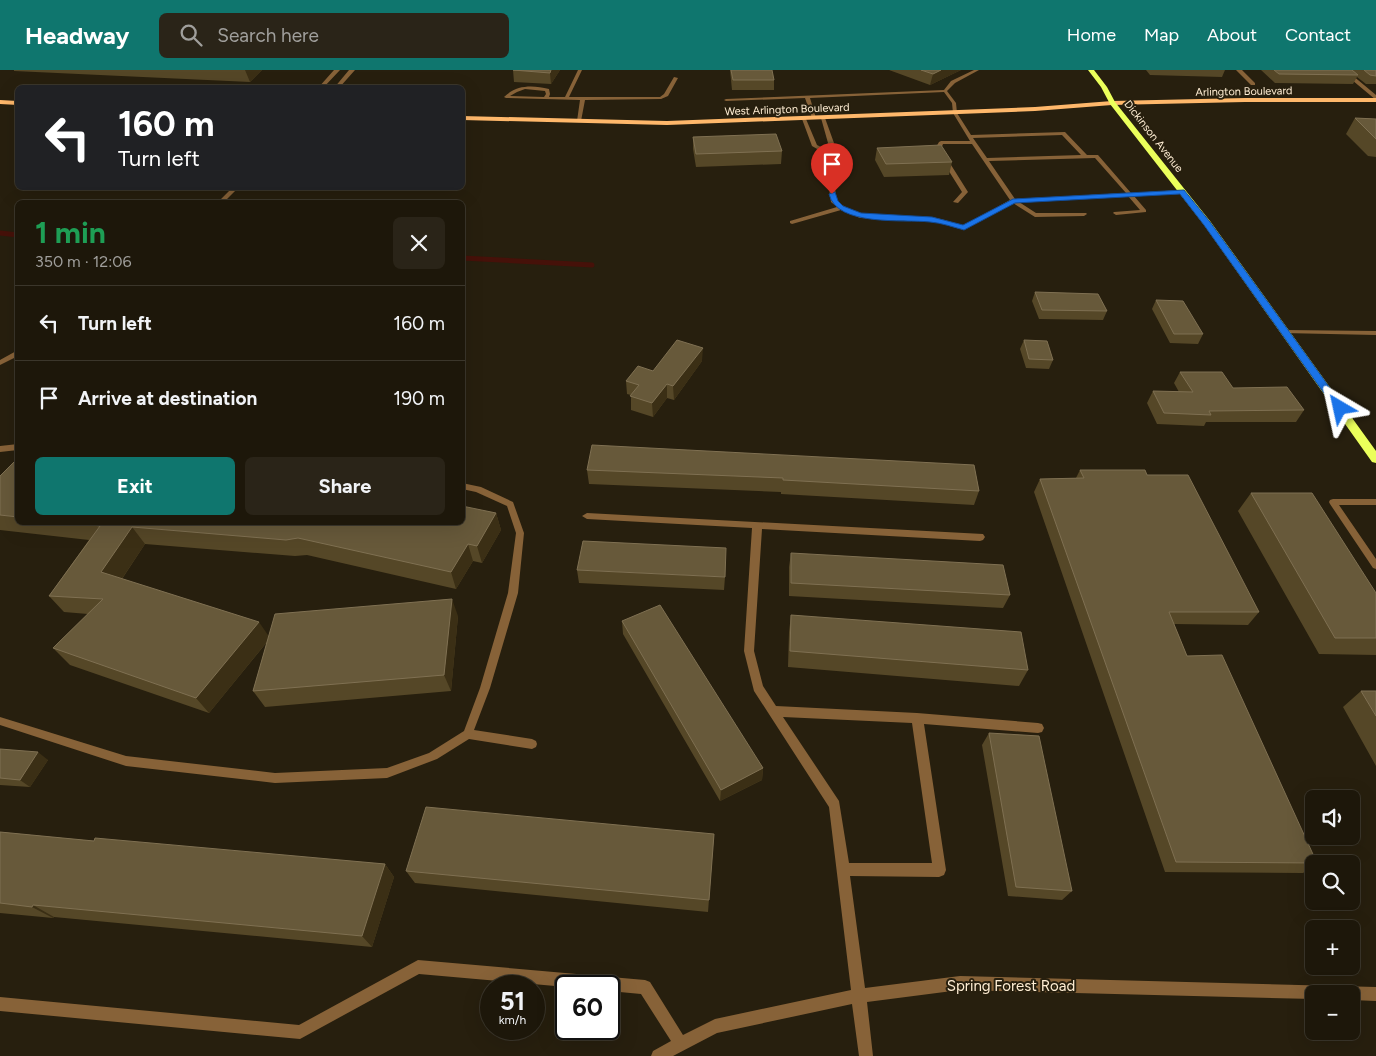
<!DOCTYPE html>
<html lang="en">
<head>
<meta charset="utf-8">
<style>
  body { margin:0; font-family:Figtree,sans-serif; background:#2a2418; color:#f1f3f6; height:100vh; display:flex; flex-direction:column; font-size:19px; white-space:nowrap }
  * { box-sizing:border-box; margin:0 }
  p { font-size:16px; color:#a09f9c }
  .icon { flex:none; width:28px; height:28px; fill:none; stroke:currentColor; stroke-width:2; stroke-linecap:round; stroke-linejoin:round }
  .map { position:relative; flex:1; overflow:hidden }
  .panel { position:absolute; left:15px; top:130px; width:450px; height:325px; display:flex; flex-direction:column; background:#1d170a; border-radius:8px; box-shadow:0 5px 20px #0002,0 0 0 1px #3b362b }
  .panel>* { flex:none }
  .guide { position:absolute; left:15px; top:15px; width:450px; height:105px; border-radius:8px; box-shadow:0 5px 20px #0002,0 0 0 1px #3b362b; background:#202124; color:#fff; overflow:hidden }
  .tools { position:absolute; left:1305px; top:720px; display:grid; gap:10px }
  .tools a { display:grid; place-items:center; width:55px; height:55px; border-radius:8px; background:#1d170a; box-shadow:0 5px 20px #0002,0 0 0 1px #3b362b; font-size:25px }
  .speed { position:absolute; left:480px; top:905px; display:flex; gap:10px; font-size:25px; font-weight:700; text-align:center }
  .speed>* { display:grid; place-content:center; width:65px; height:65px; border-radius:50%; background:#1d170a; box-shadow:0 5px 20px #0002,0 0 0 1px #3b362b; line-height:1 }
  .speed small { font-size:12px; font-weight:400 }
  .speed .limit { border:2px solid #111; border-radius:8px; background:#fff; color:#111 }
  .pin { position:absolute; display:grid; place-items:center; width:42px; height:42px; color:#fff; margin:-51px -21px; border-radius:50% 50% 50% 0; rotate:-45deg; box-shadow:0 0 5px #0007 }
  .pin .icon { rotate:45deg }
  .me { position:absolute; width:55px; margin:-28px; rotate:324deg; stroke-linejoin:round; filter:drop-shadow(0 0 4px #0008) }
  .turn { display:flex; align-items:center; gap:18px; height:105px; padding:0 20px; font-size:22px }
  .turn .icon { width:65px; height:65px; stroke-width:2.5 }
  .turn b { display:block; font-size:35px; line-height:42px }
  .round { display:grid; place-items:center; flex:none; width:52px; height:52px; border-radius:8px; background:#2a2418 }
  .head { display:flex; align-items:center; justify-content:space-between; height:85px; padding:0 20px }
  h1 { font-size:30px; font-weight:700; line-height:38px; color:#1e9e55 }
  .button { display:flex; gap:10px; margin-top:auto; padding:10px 20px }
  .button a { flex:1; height:58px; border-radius:8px; background:#0f766e; color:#fff; font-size:20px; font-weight:700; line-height:58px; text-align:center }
  .button a+a { background:#2a2418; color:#f1f3f6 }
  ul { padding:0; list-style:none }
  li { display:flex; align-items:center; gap:15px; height:75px; padding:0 20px; border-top:1px solid #3b362b }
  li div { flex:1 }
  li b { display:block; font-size:19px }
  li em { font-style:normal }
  header { display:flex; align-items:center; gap:30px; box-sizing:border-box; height:70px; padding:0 25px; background:#0f766e; color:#fff }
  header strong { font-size:24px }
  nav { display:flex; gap:28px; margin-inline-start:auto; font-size:18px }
  .search { width:350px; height:45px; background:#2a2418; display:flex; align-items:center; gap:12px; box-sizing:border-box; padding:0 18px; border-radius:8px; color:#a09f9c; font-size:19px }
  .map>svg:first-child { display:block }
</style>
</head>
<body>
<header>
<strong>Headway</strong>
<div class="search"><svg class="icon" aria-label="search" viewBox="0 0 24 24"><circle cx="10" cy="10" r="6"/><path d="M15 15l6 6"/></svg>Search here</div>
<nav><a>Home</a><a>Map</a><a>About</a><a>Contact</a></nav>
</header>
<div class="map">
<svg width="1376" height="986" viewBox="0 0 1376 986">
  <rect width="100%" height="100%" fill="#271f0e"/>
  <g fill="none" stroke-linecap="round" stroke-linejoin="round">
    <path stroke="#461109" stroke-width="5" d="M0,163L18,165
      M462,188L592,195"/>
    <path fill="#876238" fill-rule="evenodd" d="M578,0H582L569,27H660L664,24L674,7L678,8L668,26L661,29L585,30L581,51L579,52L577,51L580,30L506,28L504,27C516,15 532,15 549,19L550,24L549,27H565ZM525,19L545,21L546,24L544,27L510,26L517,22Z
      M974,0H979L955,13L947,21L956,33L957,43L971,65L1065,62L1087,85H1098L1131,123L1181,120L1184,122L1181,124L1134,126L1146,140V142L1116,145L1113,143L1114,142L1140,140L1128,126L1019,132L1036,143H1086L1087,144L1084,146L1035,147L1013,133L964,160L932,151L860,148L841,140L792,154L790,153V151L837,137L831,132L824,83L812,76L802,49L804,48L806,49L817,75L825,79L828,73L821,48L823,47L825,48L834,73L829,82L837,131C861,152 900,145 930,147C941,148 953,153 963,156L1010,130L972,74H943L941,79L968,122L958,133L953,132L962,122L935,79L939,72L941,71H970L953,43L952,33L944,22L810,28L816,48L814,49L812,48L805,28L726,31L724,30L726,29L944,20L951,11ZM1062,65L1081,85L987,88L973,68ZM1095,88L1126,123L1015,129L989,91Z
      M1285,260L1376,261V265L1283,263L1282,262Z
      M18,374V380L0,382V376Z
      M462,413L481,417L513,432L524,463L518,523L490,618L474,660L532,669L536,671L537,674L536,677L532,679L469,669L437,689L387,708L275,713L126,696L0,655V647L126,686L275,703L387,698L429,683L464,661L480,618L508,523L516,463L507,436L476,422L462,419Z
      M1333,429H1376V435H1339L1376,489V499L1373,498L1330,434L1329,432L1330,430Z"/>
    <path fill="#876238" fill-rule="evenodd" d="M334,0H340L323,18H318Z
      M349,0H355L339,18H334Z
      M1236,0H1242L1255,13V15H1251Z
      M1340,0H1346L1376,25V30Z
      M232,118H238L224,132H218Z
      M18,280V286L0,295V290Z
      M587,443L983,464L985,467L983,470L980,471L762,459L754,581L763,616L776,636L917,643L1038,653L1042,654L1044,658L1042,662L1038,663L924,654L946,800L944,805L939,807L850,806L865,918L960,906L1376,917V931L1351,930V924H1314V929L960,920L867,932L873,986H859L852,934L717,963L673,986H651L653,981L671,971L641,924L609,921V916L566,917L419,904L300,969L0,941V927L299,955L418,890L645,910L650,912L683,965L715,949L851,920L829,737L754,621L744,581L752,458L587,449L582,446ZM783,647L912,653L932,793H849L839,731Z"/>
    <path fill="#ffb86b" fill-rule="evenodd" d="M1245,28H1376V32H1245L1112,35L1035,41L667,55L462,50V46L667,51L1035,37L1112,31Z
      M0,30L18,31V35L0,34Z"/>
    <path fill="#ebff5b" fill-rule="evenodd" d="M1088,0H1094L1107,17L1115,32L1210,151L1376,381V393L1372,392L1204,155L1110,34L1101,17Z"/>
  </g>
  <path fill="#554727" d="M14,0H262L250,12L14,1Z
    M513,0H560L551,14L514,12Z
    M730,0H772L774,10V20H732Z
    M889,0H961L930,15Z
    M1146,0H1225L1222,7L1150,5Z
    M1261,0H1376V14H1366L1357,7L1353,14L1275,13Z
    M1355,48L1376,49V87L1368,86L1346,64Z
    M693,67L782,81L781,94L696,97L693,79Z
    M877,78L952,92L949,105L884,107L875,90Z
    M1035,222L1107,241L1103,250L1039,249L1032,231Z
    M1156,230L1203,264L1198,274L1170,273L1152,239Z
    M1024,270L1053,290L1049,299L1026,298L1020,279Z
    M702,291L674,330L667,328L653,347L631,340V325L627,324L626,311L653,301Z
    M1180,302L1233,318L1304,340L1296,352H1206L1204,356L1157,354L1147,333L1153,321L1179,322L1174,313Z
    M18,388V452H462L496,443L501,460L482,493L473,491L456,519L307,485L295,486L145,474L122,509L268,566L458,546L451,621L265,637L253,621L267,572L209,643L70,595L53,578L88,544L64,542L49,526L89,470L0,460V406Z
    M974,395L979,421L974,435L781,424V422L589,414L587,400Z
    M1080,400L1147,405L1259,542L1248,555L1174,554L1187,586L1317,793L1314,794V796L1303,803L1165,802L1034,422L1040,409L1076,408Z
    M1251,423L1376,523V585L1319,584L1238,441Z
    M791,483L1010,525L1003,538L789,526V497Z
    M577,500L725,507L724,520L579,513Z
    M791,545L1028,600L1019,616L788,597L789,562Z
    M622,551L763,698L762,710L720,731L623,564Z
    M1361,621H1376V696L1343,637Z
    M989,663L1072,821L1062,830L1008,826L982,675Z
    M0,679L48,690L30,717L0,715Z
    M0,762L94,771L385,794L394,807L372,877L54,847L53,848L0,843Z
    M714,764L708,842L415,813L406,801Z"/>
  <path fill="#3b2f15" d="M245,0H262L250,12Z
    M551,0H560L551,14L550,3Z
    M941,0H961L930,15L933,4Z
    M703,278L702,291L674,330L673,316Z
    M667,314V328L653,347L652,333Z
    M496,443L501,460L482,493L477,476Z
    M132,457L145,474L115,519L101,502Z
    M468,474L473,491L456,519L451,502Z
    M452,529L458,546L451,621L444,605Z
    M259,552L270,568L209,643L196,628Z
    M38,682L48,690L30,717L20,710Z
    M763,698L762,710L720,731L721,720Z
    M385,794L394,807L372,877L362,866Z
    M33,835L54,847L53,848L32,837Z"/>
  <path fill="#67593a" stroke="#7f7052" d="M513,0H551L550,3Z
    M731,0H772L774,10H733Z
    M921,0H941L933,4Z
    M1274,0H1352L1358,5L1279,4Z
    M1364,0H1376V6L1370,5Z
    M1355,48L1376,49V69Z
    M776,64L782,81L696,84L693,67Z
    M941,75L952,92L886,94L877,78Z
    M1035,222L1098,224L1107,241L1042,240Z
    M1156,230L1183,231L1203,264H1174Z
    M677,270L703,278L673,316L667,314L652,333L630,326L639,315L626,311L638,296L653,301Z
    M1024,270L1047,271L1053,290L1029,289Z
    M1180,302H1222L1233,318L1287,317L1304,340L1209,341L1211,345L1164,343L1153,321L1193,322Z
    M592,375L974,395L979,421L783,410V408L587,400Z
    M18,388V447L0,445V406Z
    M1080,400H1145L1147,405H1188L1259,542H1169L1187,586L1222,585L1317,793L1176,792L1040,409L1084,408Z
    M1251,423H1312L1376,523V568H1335Z
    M462,436L496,443L477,476L468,474L451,502L298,468L286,470L132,457L101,502L259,552L196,628L53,578L103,529L49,526L100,456L70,452H462Z
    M583,471L726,478L725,507L577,500Z
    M791,483L1003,495L1010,525L791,513Z
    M452,529L444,605L253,621L275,544Z
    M660,535L763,698L721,720L622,551Z
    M791,545L1021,562L1028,600L790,581Z
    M1361,621H1376V646Z
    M989,663L1039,666L1072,821L1016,817Z
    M0,679L38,682L20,710L0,708Z
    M426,737L714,764L709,830L406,801Z
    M0,762L94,771L95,768L385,794L362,866L33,835L32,837L0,833Z"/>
  <path fill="#1a73e8" stroke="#114b97" d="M1184,120L1210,152L1343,336V340H1336L1204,155L1180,124L1015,133L964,160C953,157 942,153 930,152C903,149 837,157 829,124L835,122L838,131L843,136L861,143L932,147L963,155L1013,129Z"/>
  <g text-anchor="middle" stroke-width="4" stroke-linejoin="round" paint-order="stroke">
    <g font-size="11" fill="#ffeed4" stroke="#271f0e">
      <text transform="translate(1244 21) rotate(-1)" y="4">Arlington Boulevard</text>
      <text transform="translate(787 39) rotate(-2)" y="4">West Arlington Boulevard</text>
      <text transform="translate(1154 66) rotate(52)" y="4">Dickinson Avenue</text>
    </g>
    <g font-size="15" fill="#ffeed4" stroke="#271f0e">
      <text x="1011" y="921">Spring Forest Road</text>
    </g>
  </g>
</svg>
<div class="tools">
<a><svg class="icon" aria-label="sound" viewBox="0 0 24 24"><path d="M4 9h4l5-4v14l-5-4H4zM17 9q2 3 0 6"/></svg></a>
<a><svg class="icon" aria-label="search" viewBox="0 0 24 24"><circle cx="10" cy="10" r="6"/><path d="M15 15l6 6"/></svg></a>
<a>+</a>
<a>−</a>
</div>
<div class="speed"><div>51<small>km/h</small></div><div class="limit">60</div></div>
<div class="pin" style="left:832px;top:124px;background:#d93025"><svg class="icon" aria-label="arrive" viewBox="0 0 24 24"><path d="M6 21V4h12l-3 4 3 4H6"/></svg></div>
<svg class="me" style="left:1340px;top:338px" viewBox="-20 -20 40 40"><path d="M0-17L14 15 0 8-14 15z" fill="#1a73e8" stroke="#fff" stroke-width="4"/></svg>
<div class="guide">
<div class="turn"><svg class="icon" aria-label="left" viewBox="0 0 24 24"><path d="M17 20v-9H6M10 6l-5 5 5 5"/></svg><div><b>160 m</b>Turn left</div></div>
</div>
<section class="panel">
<div class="head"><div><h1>1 min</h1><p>350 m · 12:06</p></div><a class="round"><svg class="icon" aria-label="close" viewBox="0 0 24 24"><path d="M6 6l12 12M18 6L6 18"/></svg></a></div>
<ul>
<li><svg class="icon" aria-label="left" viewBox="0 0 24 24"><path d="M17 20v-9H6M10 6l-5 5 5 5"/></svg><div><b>Turn left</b></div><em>160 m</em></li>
<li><svg class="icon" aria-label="arrive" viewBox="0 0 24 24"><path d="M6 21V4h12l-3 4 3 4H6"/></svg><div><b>Arrive at destination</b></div><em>190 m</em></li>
</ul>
<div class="button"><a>Exit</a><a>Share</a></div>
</section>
</div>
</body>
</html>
